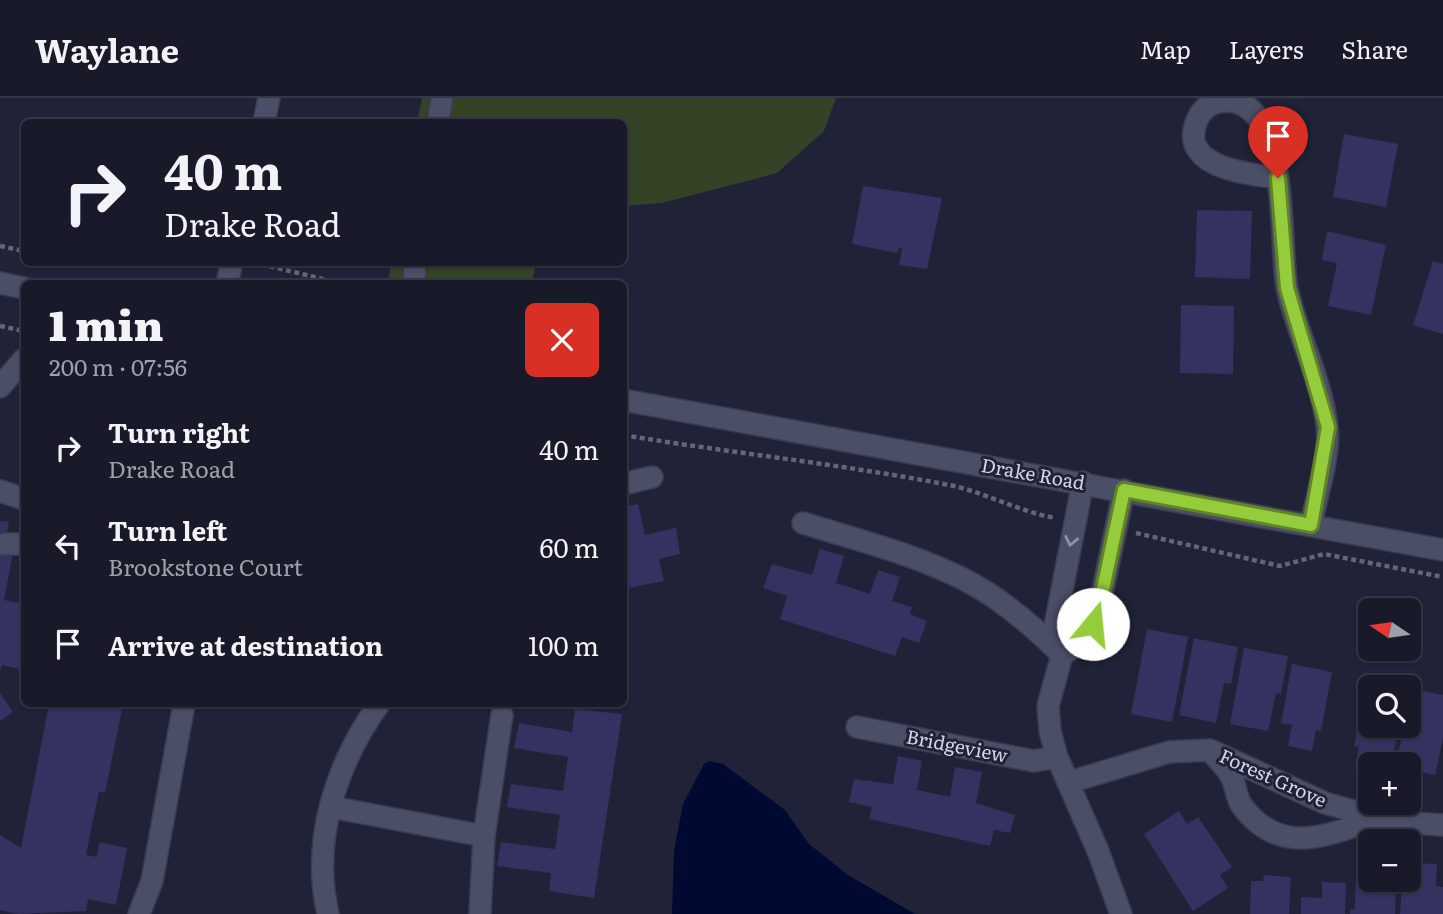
<!DOCTYPE html>
<html lang="en">
<head>
<meta charset="utf-8">
<style>
  body { margin:0; font-family:Literata,serif; background:#252736; color:#f1f3f6; height:100vh; display:flex; flex-direction:column; font-size:26px; white-space:nowrap }
  * { box-sizing:border-box; margin:0 }
  p { font-size:23px; color:#9fa1a8 }
  .icon { flex:none; width:38px; height:38px; fill:none; stroke:currentColor; stroke-width:2; stroke-linecap:round; stroke-linejoin:round }
  .map { position:relative; flex:1; overflow:hidden }
  .sheet { position:absolute; left:21px; top:182px; width:606px; height:427px; display:flex; flex-direction:column; background:#181a2a; border-radius:10px; box-shadow:0 2px 5px #0004,0 0 0 2px #363847 }
  .sheet>* { flex:none }
  .banner { position:absolute; left:21px; top:21px; width:606px; height:147px; border-radius:10px; box-shadow:0 2px 5px #0004,0 0 0 2px #363847; background:#181a2a; color:#f1f3f6; overflow:hidden }
  .needle { width:46px; rotate:283deg }
  .controls { position:absolute; left:1358px; top:500px; display:grid; gap:14px }
  .controls a { display:grid; place-items:center; width:63px; height:63px; border-radius:10px; background:#181a2a; box-shadow:0 2px 5px #0004,0 0 0 2px #363847; font-size:35px }
  .pin { position:absolute; display:grid; place-items:center; width:60px; height:60px; color:#fff; margin:-72px -30px; border-radius:50% 50% 50% 0; rotate:-45deg; box-shadow:0 0 7px #0007 }
  .pin .icon { rotate:45deg }
  .me { position:absolute; width:77px; margin:-38px; rotate:17deg; stroke-linejoin:round; filter:drop-shadow(0 0 5px #0008) }
  .turn { display:flex; align-items:center; gap:24px; height:147px; padding:0 28px; font-size:32px }
  .turn .icon { width:91px; height:91px; stroke-width:2.5 }
  .turn b { display:block; font-size:49px; line-height:60px }
  .round { display:grid; place-items:center; flex:none; width:74px; height:74px; border-radius:10px; background:#252736 }
  .overview { display:flex; align-items:center; justify-content:space-between; height:119px; padding:0 28px }
  h1 { font-size:42px; font-weight:800; line-height:52px }
  ul { padding:0; list-style:none }
  li { display:flex; align-items:center; gap:21px; height:98px; padding:0 28px }
  li div { flex:1 }
  li b { display:block; font-size:26px }
  li em { font-style:normal }
  header { display:flex; align-items:center; gap:42px; box-sizing:border-box; height:98px; padding:0 35px; background:#181a2a; border-bottom:2px solid #363847 }
  header strong { font-size:33px }
  nav { display:flex; gap:38px; margin-inline-start:auto; font-size:24px }
  .map>svg:first-child { display:block }
</style>
</head>
<body>
<header>
<strong>Waylane</strong>
<nav><a>Map</a><a>Layers</a><a>Share</a></nav>
</header>
<div class="map">
<svg width="1443" height="816" viewBox="0 0 1443 816">
  <rect width="100%" height="100%" fill="#202238"/>
  <path fill="#344225" d="M422,0H836L824,33L777,75L662,105L623,108V24H417Z
    M391,165H536L532,185L388,186Z"/>
  <path fill="#000a30" d="M709,663L723,666L785,712L809,746L848,777L915,816H672L674,753L683,706L704,666Z"/>
  <path fill="#343261" d="M1344,36L1398,46L1386,109L1333,99Z
    M863,88L942,100L927,171L899,167L902,150H899L897,155L852,146Z
    M1197,112L1252,113L1250,181L1195,179Z
    M1327,133L1386,147L1371,217L1328,208L1337,165L1322,162Z
    M1433,163L1443,166V236L1413,227Z
    M1181,207L1234,208L1233,276L1180,275Z
    M638,406L645,437L676,430L680,456L659,461L664,483L623,491V409Z
    M0,423L9,424L3,453L13,455L4,502L24,506V572L2,567L0,572Z
    M820,451L844,458L836,485L870,496L878,472L900,479L892,503L912,509L910,516L927,523L919,545L902,539L895,558L780,521L787,498L763,490L772,466L812,477Z
    M1147,531L1188,539L1172,624L1131,616Z
    M1194,540L1238,549L1231,586L1224,585L1216,625L1179,617Z
    M1244,550L1288,558L1281,596L1276,595L1268,633L1230,626Z
    M1292,566L1332,574L1321,633L1316,632L1312,653L1288,648L1292,627L1281,625Z
    M1367,583L1396,588L1370,590V628H1399L1393,656L1382,654L1379,667H1370V674L1355,671L1359,649L1354,648Z
    M1411,591L1443,597V640L1435,677L1409,672V667H1396L1404,628H1409Z
    M0,595L13,614L0,623Z
    M49,606H123L105,695L99,693L86,757L97,759L99,744L127,750L116,807L88,801L86,813L18,816L0,812V737L21,750Z
    M575,611L622,616L594,800L549,793L551,775L497,768L501,744L555,751L560,717L507,709L511,686L563,693L568,659L514,650L519,625L572,634Z
    M898,658L922,663L917,692L950,699L955,669L982,674L976,705L1015,717L1010,735L994,732L990,748L869,721L872,709L849,704L854,681L893,686Z
    M1179,713L1187,726L1198,719L1232,769L1220,777L1228,790L1193,813L1144,736Z
    M1411,765L1437,766L1436,788L1443,789V816H1400L1402,786L1410,787Z
    M1356,773L1370,774V782H1396L1395,816H1350V811H1355Z
    M1264,777L1291,779L1289,816H1250L1251,783H1263Z
    M1322,784L1346,785L1345,816H1301V799L1322,800Z"/>
  <g fill="none" stroke-linecap="round" stroke-linejoin="round">
    <defs>
      <path id="minor" d="M264,24L269,0
        M438,24L442,0
        M1278,80C1249,76 1177,70 1197,22C1202,10 1212,4 1225,3C1291,0 1279,149 1287,190C1297,236 1321,280 1327,328C1331,355 1316,399 1311,427
        M0,185L24,190
        M227,186L232,164
        M414,186L415,164
        M0,289L24,261
        M623,302L1443,452
        M623,386L652,379
        M0,393L24,401
        M803,425C857,442 915,456 965,482C1001,500 1034,529 1062,557
        M4,446H24
        M1062,555L1054,533L1083,384
        M857,629L1034,663L1057,659
        M1214,657C1219,663 1227,670 1231,678C1236,687 1236,700 1242,708C1280,759 1328,738 1376,720
        M1070,684L1169,654L1210,652L1325,705L1388,723L1443,727
        M331,709L484,738L480,816
        M484,738L502,617
        M139,816L152,783L184,606
        M328,816C311,742 336,666 379,606
        M1121,816L1098,753L1057,659L1050,633L1048,608L1062,557L1086,541L1099,510L1124,392"/>
    </defs>
    <use href="#minor" stroke="#3a3b4d" stroke-width="24"/>
    <path stroke="#636578" stroke-width="4.5" stroke-dasharray="5 3.5" stroke-linecap="butt" d="M0,148L24,153
      M253,164L343,186
      M0,228L24,233
      M623,337C731,355 841,366 949,387C985,394 1019,414 1056,420
      M1136,435L1280,468L1324,456L1443,479"/>
    <use href="#minor" stroke="#4b4e67" stroke-width="21"/>
  </g>
  <defs><path id="oneway-chevron" d="M-2-3.5L2.5 0L-2 3.5" fill="none" stroke-width="1.6" stroke-linecap="round" stroke-linejoin="round" transform="scale(1.75)"/></defs>
  <use stroke="#8e91a5" href="#oneway-chevron" transform="translate(1071 443) rotate(102)"/>
  <g fill="none" stroke-linecap="round" stroke-linejoin="round">
    <defs>
      <path id="route" d="M1093,526L1099,510L1124,392L1311,427L1328,329L1287,190L1278,80"/>
    </defs>
    <use href="#route" stroke="#618526" stroke-width="18"/>
    <use href="#route" stroke="#95cc3b" stroke-width="12"/>
  </g>
  <g text-anchor="middle" stroke-width="6" stroke-linejoin="round" paint-order="stroke">
    <g font-size="19" fill="#d2d4e3" stroke="#202238">
      <text transform="translate(1033 376) rotate(10)" y="7">Drake Road</text>
      <text transform="translate(957 648) rotate(11)" y="7">Bridgeview</text>
      <text transform="translate(1273 680) rotate(24)" y="7">Forest Grove</text>
    </g>
  </g>
</svg>
<div class="controls">
<a><svg class="needle" viewBox="-14 -14 28 28"><path d="M0-13l5 13h-10z" fill="#e53935"/><path d="M0 13l5-13h-10z" fill="#9fa1a8"/></svg></a>
<a><svg class="icon" aria-label="search" viewBox="0 0 24 24"><circle cx="10" cy="10" r="6"/><path d="M15 15l6 6"/></svg></a>
<a>+</a>
<a>−</a>
</div>
<div class="pin" style="left:1278px;top:80px;background:#d93025"><svg class="icon" aria-label="arrive" viewBox="0 0 24 24"><path d="M6 21V4h12l-3 4 3 4H6"/></svg></div>
<svg class="me" style="left:1093px;top:526px" viewBox="-20 -20 40 40"><circle r="19" fill="#fff"/><path d="M0-13L10 11 0 6-10 11z" fill="#95cc3b"/></svg>
<div class="banner">
<div class="turn"><svg class="icon" aria-label="right" viewBox="0 0 24 24"><path d="M7 20v-9h11M14 6l5 5-5 5"/></svg><div><b>40 m</b>Drake Road</div></div>
</div>
<section class="sheet">
<div class="overview"><div><h1>1 min</h1><p>200 m · 07:56</p></div><a class="round" style="background:#d93025;color:#fff"><svg class="icon" aria-label="close" viewBox="0 0 24 24"><path d="M6 6l12 12M18 6L6 18"/></svg></a></div>
<ul>
<li><svg class="icon" aria-label="right" viewBox="0 0 24 24"><path d="M7 20v-9h11M14 6l5 5-5 5"/></svg><div><b>Turn right</b><p>Drake Road</p></div><em>40 m</em></li>
<li><svg class="icon" aria-label="left" viewBox="0 0 24 24"><path d="M17 20v-9H6M10 6l-5 5 5 5"/></svg><div><b>Turn left</b><p>Brookstone Court</p></div><em>60 m</em></li>
<li><svg class="icon" aria-label="arrive" viewBox="0 0 24 24"><path d="M6 21V4h12l-3 4 3 4H6"/></svg><div><b>Arrive at destination</b></div><em>100 m</em></li>
</ul>
</section>
</div>
</body>
</html>
